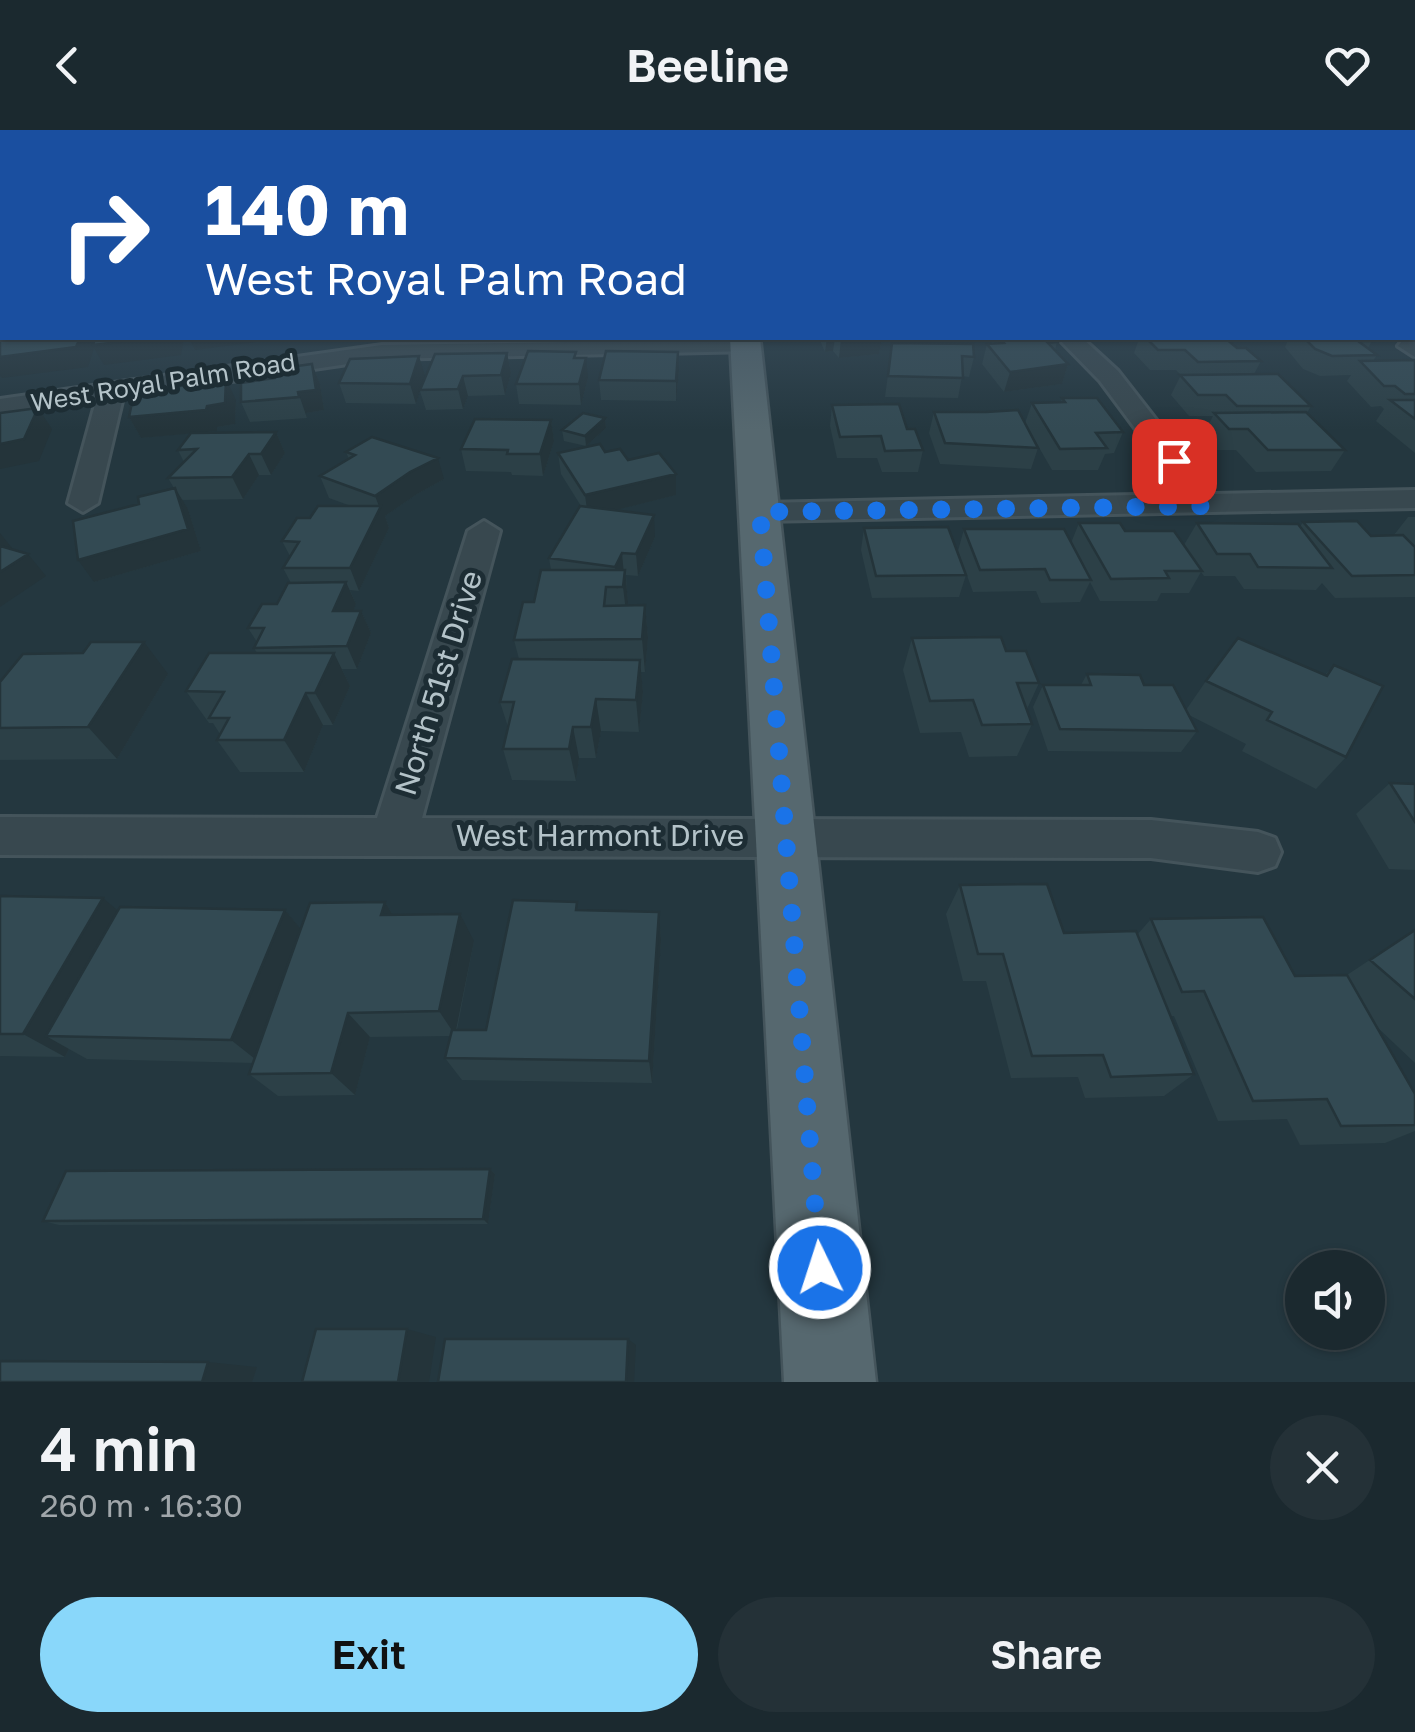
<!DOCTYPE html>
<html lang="en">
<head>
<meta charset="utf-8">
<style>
  body { margin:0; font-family:"Golos Text",sans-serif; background:#243137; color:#f1f3f6; height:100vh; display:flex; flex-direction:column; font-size:38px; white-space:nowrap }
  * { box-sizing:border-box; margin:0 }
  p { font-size:32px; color:#a0a6aa }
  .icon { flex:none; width:55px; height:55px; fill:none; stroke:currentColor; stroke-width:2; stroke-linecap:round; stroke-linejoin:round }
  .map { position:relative; height:1252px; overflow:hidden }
  .details { display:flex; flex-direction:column; background:#1b292f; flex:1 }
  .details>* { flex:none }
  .banner { position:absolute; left:0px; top:0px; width:1415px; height:210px; box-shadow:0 2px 8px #0004,0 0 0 2px #39454b; background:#1a4fa0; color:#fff; overflow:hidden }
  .controls { position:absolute; left:1285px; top:1120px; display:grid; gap:20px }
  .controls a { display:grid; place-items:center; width:100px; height:100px; border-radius:50%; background:#1b292f; box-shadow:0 2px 8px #0004,0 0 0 2px #39454b; font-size:50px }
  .pin { position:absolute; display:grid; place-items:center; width:85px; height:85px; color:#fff; margin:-42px; border-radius:20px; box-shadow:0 5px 15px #0006 }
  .me { position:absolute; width:110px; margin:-55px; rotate:356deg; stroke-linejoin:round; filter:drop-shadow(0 0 8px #0008) }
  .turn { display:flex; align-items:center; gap:35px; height:210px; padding:0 40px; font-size:45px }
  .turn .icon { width:130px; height:130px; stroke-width:2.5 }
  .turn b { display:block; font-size:70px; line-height:85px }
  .round { display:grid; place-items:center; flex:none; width:105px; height:105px; border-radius:52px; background:#243137 }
  .headline { display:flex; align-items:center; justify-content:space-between; height:170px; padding:0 40px }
  h1 { font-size:60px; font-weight:600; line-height:75px }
  .action { display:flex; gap:20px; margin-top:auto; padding:20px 40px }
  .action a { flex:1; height:115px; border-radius:60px; background:#89d7fa; color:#111; font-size:40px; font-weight:600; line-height:115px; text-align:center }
  .action a+a { background:#243137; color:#f1f3f6 }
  header { display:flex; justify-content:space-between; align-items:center; height:130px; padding:0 40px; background:#1b292f; font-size:45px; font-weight:600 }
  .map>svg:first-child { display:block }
</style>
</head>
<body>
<header><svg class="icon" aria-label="back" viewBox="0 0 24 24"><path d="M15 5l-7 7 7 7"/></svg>Beeline<svg class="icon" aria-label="heart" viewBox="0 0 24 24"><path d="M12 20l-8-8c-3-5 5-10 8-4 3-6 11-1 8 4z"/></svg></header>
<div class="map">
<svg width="1415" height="1252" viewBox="0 0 1415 1252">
  <rect width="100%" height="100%" fill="#24373f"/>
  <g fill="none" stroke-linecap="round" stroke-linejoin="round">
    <defs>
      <path id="street" d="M1058,208H1082L1118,241L1214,364L1415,360V378L760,391L744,382L760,373L1184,364L1100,251Z
        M746,209L754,211V221L382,229L123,267L98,373L83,382L68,373L96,271L0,285V269L382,215Z
        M1415,210V227L1398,216L1402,211Z
        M484,391L500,401L422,688L1151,690L1258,702L1275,708L1281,722L1275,736L1258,742L1151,728L0,725V687L377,688L468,401Z"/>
      <path id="primary" d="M730,208H760L876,1252H784Z"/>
    </defs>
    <use href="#street" stroke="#44545b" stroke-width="6"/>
    <use href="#primary" stroke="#44545b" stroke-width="5"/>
    <use href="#street" fill="#38484f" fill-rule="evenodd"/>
    <use href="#primary" fill="#56686f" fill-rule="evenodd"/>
  </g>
  <path fill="#2c4047" d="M1412,135H1415V173H1412Z
    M819,208H882L879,224L839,228L833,221L825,222Z
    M993,208L1057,212L1055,220L1068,234L1062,254L1004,262L982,234L987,214H991Z
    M1137,208H1225L1237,218L1261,231L1254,244L1311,276L1307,283L1345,320L1331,341L1256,342L1236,320H1217L1204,304L1213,286H1189L1171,265L1181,245L1176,240H1150L1134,223L1139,209Z
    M1269,208H1368L1372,211L1368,218L1377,225L1373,231L1415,230V323L1376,291L1384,279L1381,276L1371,277L1347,251L1351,245L1320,246L1303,239L1285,217L1288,210L1270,209Z
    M892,213L974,227L969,247L962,246L958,268L885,267Z
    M678,222L679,241L676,271L601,270L599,250Z
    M507,223L511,243L505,265L468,266L463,279L426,280L420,261L416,274L346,273L339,253L425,246L422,254Z
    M312,234L320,254L324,280L306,283L307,288L250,292L241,272L275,248Z
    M588,248L581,275L519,274L516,254Z
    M1062,268L1123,302L1114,323L1105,324L1098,340H1052L1026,295L1038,318L1031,339L940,334L929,303L934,282L1025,293L1032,273L1061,272Z
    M236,270L235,294L217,297V301L197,303L276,302L285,323L271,345H259L243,369L182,370L188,379L201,421L94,452L139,374L174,358L168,348L184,332L178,320L191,303L141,308L129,287Z
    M832,275L907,299L923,320L918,342H882L877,328H837L830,296Z
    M605,288L606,298L586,316L564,311L562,300Z
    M551,290L554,311L543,346L512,345L511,342L466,341L461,319Z
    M346,322L444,349L417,364L385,386L389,398L359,461L350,460L356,474L353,481H361L371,503L357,539H342L350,556L333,595H323L304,642H240L217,610L220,604L213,593H209L186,561L257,523L254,518L257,512L248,498L277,474L291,453L283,438L290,426L282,411L310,388L351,376L329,368L320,346L349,329Z
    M605,322L628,330L676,365L615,380L655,407L638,446L626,445L628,475H645L648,508L645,542H641L643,562L639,602L601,601L596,628H579L576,651L512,650L503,619L508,597L500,572L519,529L514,510L551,440L549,428L581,376L561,344L558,323Z
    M1408,387H1415V467L1335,468L1322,453L1316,460L1244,459L1235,446H1204L1201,442L1189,463H1161L1157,471H1100L1090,452L1080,472L1041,473L1036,461L973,462L958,421L964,399L1071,413L1079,393L1125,401L1184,415L1197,393L1300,397L1303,392L1371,406L1394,405Z
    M864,398L966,445L959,467L872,468L861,420Z
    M912,508L1006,521L1039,553L1027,579L1032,594L1017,626L969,627L961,602L920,603L903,540Z
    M1334,535L1346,627L1316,659L1242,621L1246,614L1189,585L1197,601L1181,622L1048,621L1033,577L1043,555H1081L1087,544L1144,555L1186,580L1206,551L1325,545Z
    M168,544L117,629L0,630V552Z
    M1390,653L1415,654V740L1389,739L1356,684Z
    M960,755L1064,803L1137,805L1151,789L1295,846L1347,845L1415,800V933L1377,897L1415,964V1001L1385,1013L1300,1015L1287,989L1218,991L1174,886H1170L1194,944L1164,966L1085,968L1078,947L1011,948L986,851H963L946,784Z
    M0,766L118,781L285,780L301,800L385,772L393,785L474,811L457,900H486L579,781L659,782L661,810L652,953L462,950L445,928L451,906L370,907L355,965L278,966L249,944L254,933L87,929L69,919L65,927L0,926Z
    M490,1039L495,1044L488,1094L59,1095L43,1091Z"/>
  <path fill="#24343a" d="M0,130H2V149H0Z
    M0,187H2V208H5H0Z
    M80,208H89L93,215L152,208H184L181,225L104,235L94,218L88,237L2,248L0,246V214Z
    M189,208H272V210L195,220Z
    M827,208H835L833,221L825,222Z
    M852,208H882L879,224L839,228L841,209Z
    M678,222L679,241L676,271V251Z
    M507,223L511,243L505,265L501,245Z
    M419,226L425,246L416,274L410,254Z
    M586,228L588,248L581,275L579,254Z
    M312,234L320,254L324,280L306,283L307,288L298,262Z
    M1068,234L1062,254L1004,262L1010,242Z
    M463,246L468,266L463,279L458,259Z
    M226,249L236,270L235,294L217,297V301L141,308L129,287L207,276Z
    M38,278L52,299L39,331L0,339V314Z
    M605,288L606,298L586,316L585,306Z
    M551,290L554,311L543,346L540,324Z
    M276,302L285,323L271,345L261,324Z
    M249,324L259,345L243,369L232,347Z
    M438,328L444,349L417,364L385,386L389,398L359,461L350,438L380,379L375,366L410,342Z
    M676,344V365L588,387L585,365Z
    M175,358L188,379L201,421L94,452L78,430Z
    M654,385L655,407L638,446L636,424Z
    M0,403L16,423L0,434Z
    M622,423L624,445L617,459L615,437Z
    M28,424L46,446L0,477V442Z
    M625,440L628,472L627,490L623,457Z
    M346,452L356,474L344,504L333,481Z
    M645,475L648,508L645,542L642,509Z
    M361,481L371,503L357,539L347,516Z
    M144,512L168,544L117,629L88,597Z
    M334,523L350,556L333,595L315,563Z
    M640,530L643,562L639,602L636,570Z
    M306,563L323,595L304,642L284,610Z
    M596,569L601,601L596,628L591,597Z
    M573,597L579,628L576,651L569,619Z
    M103,768L136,796L46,906L69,919L65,927L23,904Z
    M385,772L402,800L381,785Z
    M285,780L308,808L260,933L231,910Z
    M659,782L661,810L652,953L649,931Z
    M460,784L474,811L455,905L439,881Z
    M348,883L370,907L355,965L331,943Z
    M490,1039L495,1044L488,1094L483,1089Z
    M407,1199L436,1207L429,1252H398Z
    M628,1209L636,1215L634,1252H626Z
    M208,1232L257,1237L252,1252H202Z"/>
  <path fill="#334a53" stroke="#24343a" stroke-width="2.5" d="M1412,135H1415V154H1412Z
    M0,163H2V187H0Z
    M11,208H80L76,217L0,227V209Z
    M95,208H152L93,215Z
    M1000,208H1053L1057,212L1048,213L1068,234L1010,242L987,214L1004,213Z
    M1146,208H1225L1237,218H1246L1261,231L1198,232L1185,220H1158Z
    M1304,208H1368L1372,211H1358L1377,225L1332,226L1315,219Z
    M892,213L973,214L974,227L962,226L963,248L888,246Z
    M528,221L576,222L574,228H586L579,254H516Z
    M606,221L678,222L676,251L599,250Z
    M507,223L501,245L463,246L458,259L420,260L435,224Z
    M419,226L410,254L339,253L350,229Z
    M1415,230V264H1405L1395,256H1384L1360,231Z
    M312,234L316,260L298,262L299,267L241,272V253L275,248V239Z
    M1278,244L1311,276H1237L1226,265H1198L1180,245Z
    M226,249L225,273L207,276L206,280L129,287L134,263Z
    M1062,268H1097L1123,302L1096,303L1107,318L1060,319L1032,273L1065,272Z
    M1390,270H1415V289Z
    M899,274L907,299H915L923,320L885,321L881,306L840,307L832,275Z
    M38,278L24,309L0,314V283Z
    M1018,280L1038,318L945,313L934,282H986Z
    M1306,282L1345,320H1268L1248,299H1229L1214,283Z
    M583,283L605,288L585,306L562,300Z
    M475,289L551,290L540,324H507L508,320L461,319Z
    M276,302L261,324H249L232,347L168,348L197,319L178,320L191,303Z
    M372,307L438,328L410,342L375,366L320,346L355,325L346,322Z
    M600,314L605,322L620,319L628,330L659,323L676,344L585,365L558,323Z
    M175,358L188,399L78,430L73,391L139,374L138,367Z
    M318,376H381L350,438H283L299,412L282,411L297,388H310Z
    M580,376L654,385L636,424L622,423L615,437L549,428Z
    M1357,391L1371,406L1403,405L1415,417V445L1352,446L1303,392Z
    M1079,393H1120L1125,401H1174L1202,441H1165L1169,448L1111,449Z
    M1197,393L1298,394L1332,438L1258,437L1250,424H1217Z
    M948,397L966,445L876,446L864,398Z
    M964,399H1064L1091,450H1050L1045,439L980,440Z
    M0,416L28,424L0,442Z
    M541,440H625L623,457H606L604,476L645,475L642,509L514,510L523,472H534Z
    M346,452L333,481H361L347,516L254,518L264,498H248L262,474H277L288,453Z
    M1001,507L1006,521H1026L1039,553H1017L1032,594L982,595L973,570L930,571L912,508Z
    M1238,508L1327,546L1334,535L1383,556L1346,627L1267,590L1272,582L1206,551Z
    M91,512H144L88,597L0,598V552L23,524L83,523Z
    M209,523H334L315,563H306L284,610H217L229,588H209L224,562L186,561Z
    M512,529L640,530L636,570L596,569L591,597H573L569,619H503L514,572H500Z
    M1087,544L1140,545L1144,555H1173L1197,601L1060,599L1043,555H1091Z
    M1390,653L1415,654V692Z
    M1047,754L1064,803L1136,801L1194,944L1111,947L1103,925L1032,926L1003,824H978L960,755Z
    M0,766L103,768L23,904H0Z
    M513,770L577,772L576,780L659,782L649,931L445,928L452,900H486Z
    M385,772L381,785L460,784L439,881L348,883L331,943L249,944L310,773Z
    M120,777L285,780L231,910L46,906Z
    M1263,787L1295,846L1347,845L1415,964V995L1341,996L1327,969L1253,971L1204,861L1182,862L1151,789Z
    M1415,800V869L1370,830Z
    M490,1039L483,1089L43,1091L66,1041Z
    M316,1199H407L398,1252H302Z
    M445,1209H628L626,1252H438Z
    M0,1231L208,1232L202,1252H0Z"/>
  <linearGradient id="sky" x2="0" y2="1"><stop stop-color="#141e23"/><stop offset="0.42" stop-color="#3f5363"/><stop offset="1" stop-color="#3f5363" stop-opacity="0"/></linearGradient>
  <rect width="1415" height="300" fill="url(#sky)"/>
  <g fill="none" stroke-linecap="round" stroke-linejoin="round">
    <path stroke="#1a73e8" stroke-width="18" stroke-dasharray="0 32.4" d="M820,1138L760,382L1208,376L1174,331"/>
  </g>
  <g text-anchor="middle" stroke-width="10" stroke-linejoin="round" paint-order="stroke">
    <g font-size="25" fill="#b4c3c9" stroke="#1d2d34">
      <text transform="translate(163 252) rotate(-9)" y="9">West Royal Palm Road</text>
    </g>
    <g font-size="30" fill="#b4c3c9" stroke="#1d2d34">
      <text transform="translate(439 553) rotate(-73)" y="10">North 51st Drive</text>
      <text x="600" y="716">West Harmont Drive</text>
    </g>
  </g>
</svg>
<div class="controls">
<a><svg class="icon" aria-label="sound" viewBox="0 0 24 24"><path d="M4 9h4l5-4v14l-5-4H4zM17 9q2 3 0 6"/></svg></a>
</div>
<div class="pin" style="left:1174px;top:331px;background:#d93025"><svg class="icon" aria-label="arrive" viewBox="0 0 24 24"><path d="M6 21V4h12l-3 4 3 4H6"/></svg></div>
<svg class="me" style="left:820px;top:1138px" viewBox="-20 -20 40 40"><circle r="17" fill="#1a73e8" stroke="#fff" stroke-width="3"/><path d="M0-11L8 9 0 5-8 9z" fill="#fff"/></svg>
<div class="banner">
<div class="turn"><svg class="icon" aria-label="right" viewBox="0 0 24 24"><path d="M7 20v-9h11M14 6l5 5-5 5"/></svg><div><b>140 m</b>West Royal Palm Road</div></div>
</div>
</div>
<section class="details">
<div class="headline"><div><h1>4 min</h1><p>260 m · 16:30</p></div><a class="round"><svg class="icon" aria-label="close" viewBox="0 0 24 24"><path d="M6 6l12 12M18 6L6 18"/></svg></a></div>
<div class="action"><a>Exit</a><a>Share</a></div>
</section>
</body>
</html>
